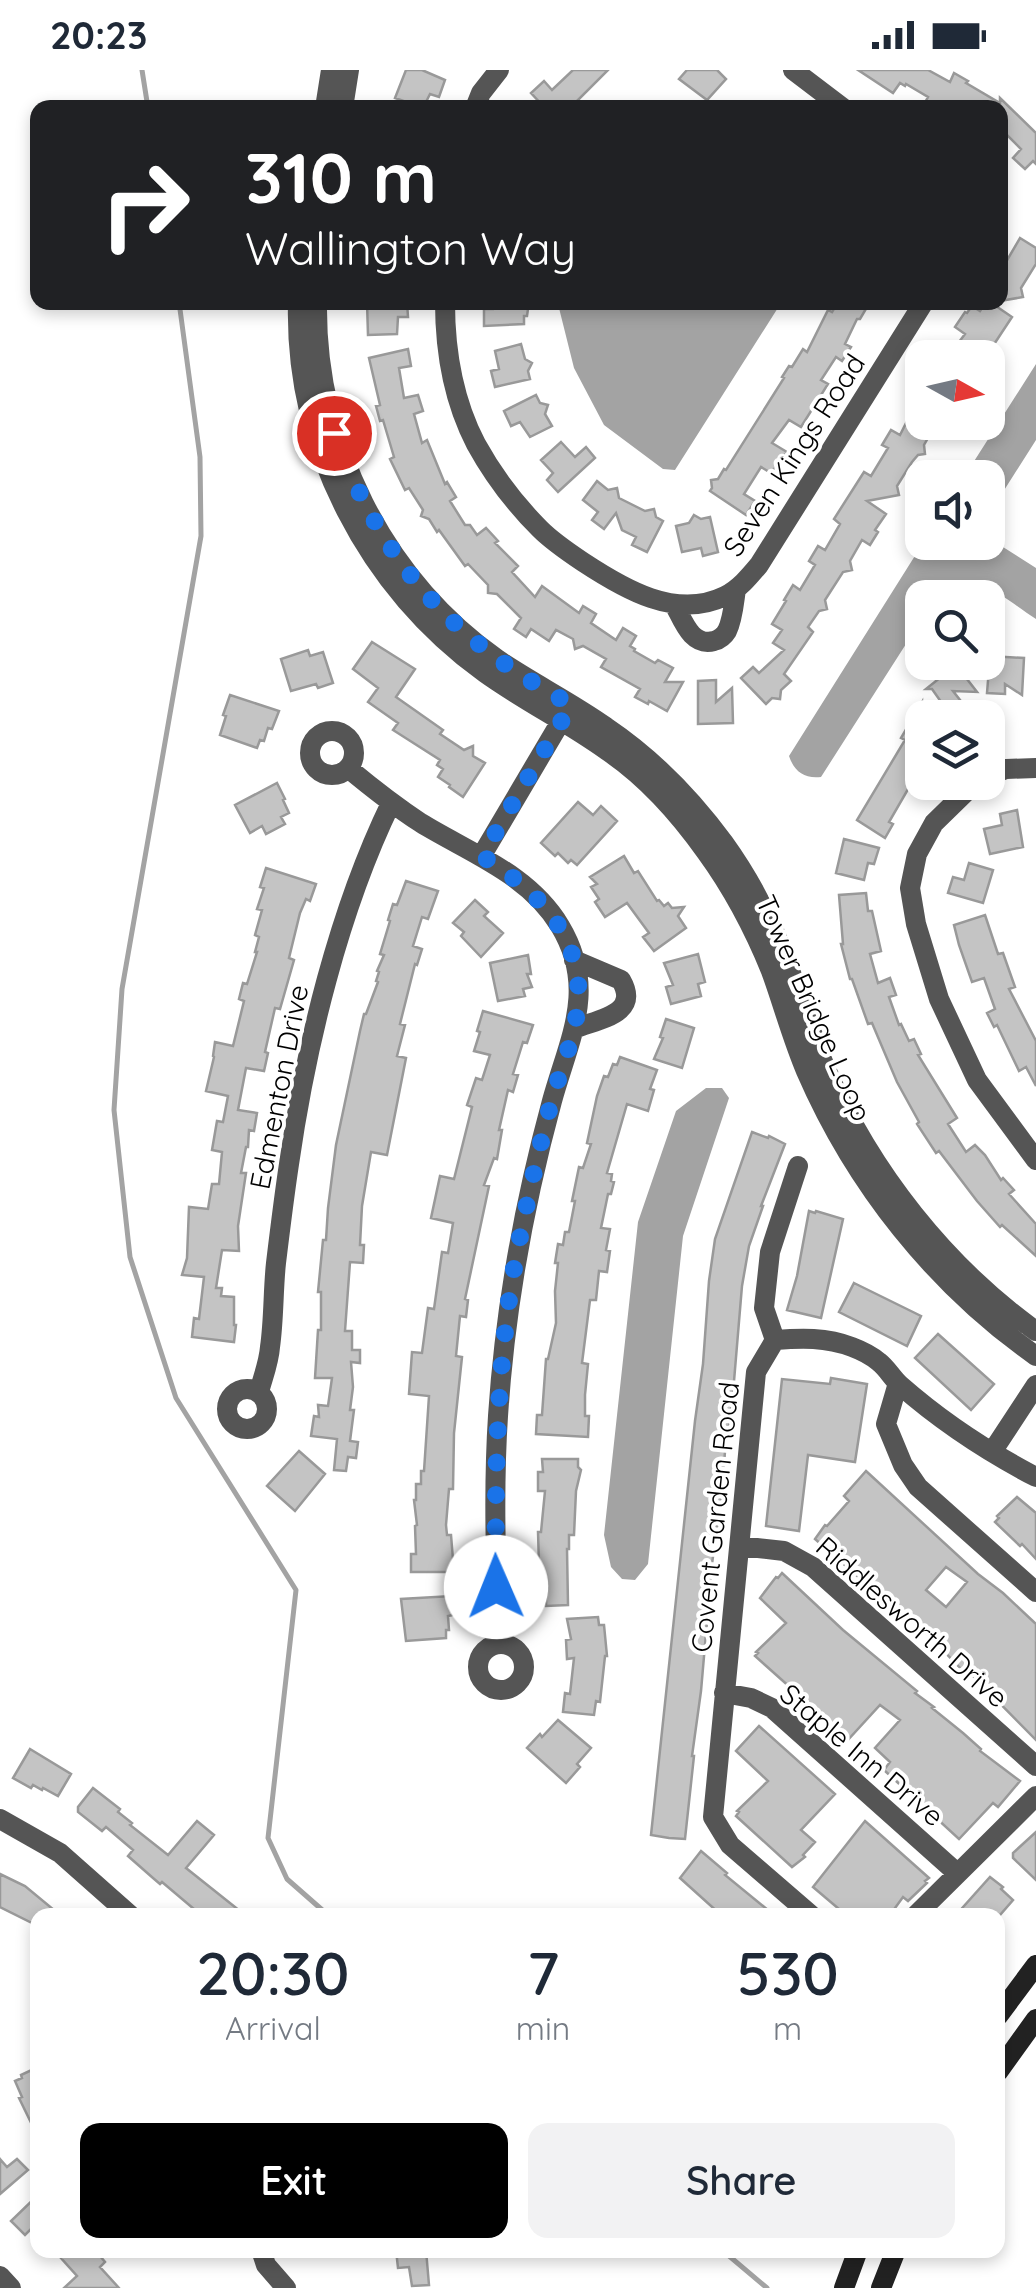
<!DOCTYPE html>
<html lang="en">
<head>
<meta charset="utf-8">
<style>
  body { margin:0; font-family:Quicksand,sans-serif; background:#f2f2f3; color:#1f2937; height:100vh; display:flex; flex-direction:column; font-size:38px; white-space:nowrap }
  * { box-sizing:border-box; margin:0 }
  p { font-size:32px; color:#747a83 }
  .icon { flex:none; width:55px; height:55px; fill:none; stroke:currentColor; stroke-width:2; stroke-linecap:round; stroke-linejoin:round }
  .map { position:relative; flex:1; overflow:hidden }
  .sheet { position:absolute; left:30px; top:1838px; width:975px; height:350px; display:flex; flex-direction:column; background:#fff; border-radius:20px; box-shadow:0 5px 15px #0003 }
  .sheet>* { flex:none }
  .banner { position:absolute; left:30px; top:30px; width:978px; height:210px; border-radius:20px; box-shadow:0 5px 15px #0003; background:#202124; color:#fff; overflow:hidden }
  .needle { width:65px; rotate:98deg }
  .controls { position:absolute; left:905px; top:270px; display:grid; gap:20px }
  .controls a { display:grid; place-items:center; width:100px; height:100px; border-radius:20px; background:#fff; box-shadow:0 5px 15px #0003; font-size:50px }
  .pin { position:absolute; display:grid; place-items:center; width:85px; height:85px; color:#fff; margin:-42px; border:5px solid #fff; border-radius:50%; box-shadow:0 2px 10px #0007 }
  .me { position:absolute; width:110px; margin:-55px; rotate:359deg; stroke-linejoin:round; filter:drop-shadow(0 0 8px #0008) }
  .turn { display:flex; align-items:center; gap:35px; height:210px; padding:0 50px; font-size:45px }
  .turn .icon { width:130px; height:130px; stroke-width:2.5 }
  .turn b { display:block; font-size:70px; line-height:85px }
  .eta { display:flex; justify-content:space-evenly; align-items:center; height:170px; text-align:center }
  .eta b { font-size:60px; font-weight:600; line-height:70px }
  .action { display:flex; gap:20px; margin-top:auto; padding:20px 50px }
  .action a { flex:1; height:115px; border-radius:20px; background:#000; color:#fff; font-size:40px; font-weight:600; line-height:115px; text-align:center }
  .action a+a { background:#f2f2f3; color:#1f2937 }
  .status { display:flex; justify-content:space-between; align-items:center; height:70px; padding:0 50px; background:#fff; direction:ltr }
  .status svg { height:28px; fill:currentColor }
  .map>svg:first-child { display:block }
</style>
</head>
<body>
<div class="status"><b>20:23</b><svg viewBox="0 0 49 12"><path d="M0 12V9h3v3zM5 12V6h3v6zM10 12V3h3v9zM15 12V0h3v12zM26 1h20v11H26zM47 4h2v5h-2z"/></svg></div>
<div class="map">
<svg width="1036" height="2218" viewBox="0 0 1036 2218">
  <rect width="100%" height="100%" fill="#fff"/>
  <path fill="#a3a3a3" d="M560,233V232L781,233L675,400L663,399L604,355L574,298L559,238Z
    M1036,294V370L989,444L991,459L1003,477L1036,498V549C1009,532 962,488 936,527L922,528V549L821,707C804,709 794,701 789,686L923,473L988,472V408L964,407Z
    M706,1018H722L729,1028L683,1166L648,1494L635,1510L622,1509L611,1497L604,1465L638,1152L676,1041Z"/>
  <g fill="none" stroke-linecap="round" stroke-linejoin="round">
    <path stroke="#a3a3a3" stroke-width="5" d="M142,0L148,38
      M179,232L200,387L201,466L122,919L114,1040L130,1187L176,1328L296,1520L268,1768L287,1809L328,1845
      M722,2180L767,2218"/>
  </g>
  <path fill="#c4c4c4" stroke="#999" stroke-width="2.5" fill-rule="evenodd" d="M406,0H422L445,10L439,27L430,24L423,38L395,28Z
    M573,0H608L570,38H545L531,23L544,11L552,20Z
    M687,0H717L726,9L707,30L679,9Z
    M858,0H928L950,12L954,3L968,11L966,13L1000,33V28L1036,63V94L1033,91L1025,99L1013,88L1021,79L1000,58V38H922L928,27L906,14L905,16L900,13L893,23Z
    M1020,168L1036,178V194L1021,218L1023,227L1000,231V207L1006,192Z
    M367,232H407L408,247H398L397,264L368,265Z
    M494,232H529L527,246H524V254L484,256V239H493Z
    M838,232H870L860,249H857L845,274L851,277L842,291L836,287L821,310L828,314L801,357L789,350L772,373L787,382L771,403L761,397L744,424L755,431L746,445L710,421L712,418L711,410L718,409L724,399L726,400L784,308L782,307L789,296L792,297L803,279L807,282L828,240L832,242Z
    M986,232H990L1012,247L985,288H947L965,264L955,257L965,242L967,243L972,236L980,241Z
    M521,274L525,289L532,293L528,301L530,309L495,317L491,301L499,299L495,281Z
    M408,279L411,296L399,298L404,328L418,325L423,341L414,344L422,373L427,370L445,414L447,412L456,427L450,431L465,455H470L477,465L486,458L498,471L495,473L518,496L512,502L535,527L542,516L579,543L583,536L596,544L591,553L616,570L623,558L636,566L630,576L635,579L634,581L655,593L658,590L673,598L665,612H683L667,641L649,631L648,634L635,627L640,619L601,597L606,589L583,576L575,579L573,569L556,560L549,571L531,559L526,567L514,559L521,548L497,524L488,523V515L468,494L465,496L439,460L437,462L429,449L421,446L423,440L409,418L405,420L390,389L394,387L383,350L380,351L376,336L380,335L369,288Z
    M922,309V352H937L924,375L925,384L918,385L912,392L897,416L899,425L867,431L886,444L875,460L878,462L870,475L862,470L850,491L852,500L843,502L825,530L827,539L819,541L808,557L813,562L784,604L791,611L781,620L780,629L772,628L766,634L741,608L753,597L759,603L784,580L773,573L782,560L772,554L786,531L784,530L793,515L800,520L815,495L809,491L818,476L825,480L840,454L834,449L864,402L871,406L888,378L882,375L891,360L900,365L913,339L907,336Z
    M536,325L540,333L548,335L545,344L552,356L530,367L520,352L511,356L504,341Z
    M561,372L575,387L586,377L595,388L558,422L547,410L553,403L541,390Z
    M597,411L608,420L617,418L619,428L645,441L654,439L656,447L663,451L647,482L632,475L636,467L622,460L616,443L604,459L592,450L598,442L583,430Z
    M694,445L701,449L710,447L718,482L703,486L701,478L682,482L676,456L689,453Z
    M372,572L415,599L396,627L443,660L440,664L464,680L473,676V686L485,693L463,727L449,717L450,715L438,707L443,699L437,695L440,690L393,660L398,653L368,632L378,618L353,599Z
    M308,580L310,586L323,582L333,613L318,618L316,614L291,621L281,589Z
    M990,586L1024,588L1022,625L1005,614V624L987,623Z
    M956,595L977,622L953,621L964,635L951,646L932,619H926Z
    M716,610V632L732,618L733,653L698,654V611Z
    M230,625L279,641L272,659L268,658L264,671L260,670L257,678L220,665L226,646L223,645Z
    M922,632V711L915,707L889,752L893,754L885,768L857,750L905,670L901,668Z
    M277,713L285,729L283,730L289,743L281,747L285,754L266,764L262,756L250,763L235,735Z
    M578,732L593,745L601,736L617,751L577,795L571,790L568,793L558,783L555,786L541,773Z
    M1017,740L1023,777L990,784L984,759L1002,755L1000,744Z
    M844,769L879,778L874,794L868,793L864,810L836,803Z
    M624,786L634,803L638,801L657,831L659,830L664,836L668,833L672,838L684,837L678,846L686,858L654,881L643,867L649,863L627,833L605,847L595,832L599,829L591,817L597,814L590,807Z
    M969,793L993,800L983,833L948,823L953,807L964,810Z
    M266,798L316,814L310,831L306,829L300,843L289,888L294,890L280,939L275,938L265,982L268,983L264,1001L246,998L238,1040L257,1043L254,1061L249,1060L248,1077H246L241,1103H246L238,1156L239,1181L222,1180L216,1218H222L221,1226L234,1227V1255H236L234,1272L192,1267L194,1248L199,1249L204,1207L182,1205L187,1188L189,1137L208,1139L212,1114H219L222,1082L212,1080L217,1051L223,1052L228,1026L206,1021L214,987L213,986L215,972L233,976L244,931L239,929L243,913L247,914L257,882H255L259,867L255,865L262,840L257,839L264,818L260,817Z
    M406,811L438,821L428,849L422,847L413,876L422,879L417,895L415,894L400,954L405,955L397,986L406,988L387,1085L371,1082L362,1136L360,1175H364L363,1193L350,1192L345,1261H352V1280H360V1293L351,1292L353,1317L350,1340H354L350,1371L358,1372L356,1388L348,1387L346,1401L334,1400L337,1369L311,1366L314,1346L319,1347L318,1335L328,1336L332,1308H315L318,1260H321V1222H318L323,1170H326L328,1138L336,1075L360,961L364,944H366L378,912L376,911L379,902L377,901L384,885L380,884L390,851L388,850L393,834L397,835Z
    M866,823L868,841H872L881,881L870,884L878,913L890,908L896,925L889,927L899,955L901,954L909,971L914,969L921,984L918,985L957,1048L948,1054L966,1082L975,1075L985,1085L1001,1110L1003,1108L1014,1120L1009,1124L1036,1154V1186L1002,1155L1000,1157L977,1131L939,1081L936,1083L917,1054L919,1052L897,1012L872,953L868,954L852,909H850L841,874H843L839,825Z
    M475,830L488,842L484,846L503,863L481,887L461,866L464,862L453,853Z
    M985,845L998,884L1003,883L1015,917L1009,919L1036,971V1016L1026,997L1019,1001L997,955L994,957L987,943L995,939L984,908L972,912L959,875L954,855Z
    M698,884L705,912L698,914L701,926L671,934L666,917L673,915L664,893Z
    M528,885L531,904H527L532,917L523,919L525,926L498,931L490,893Z
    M483,941L533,955L527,973L523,972L513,1004L518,1005L513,1022L508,1020L499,1060H502L497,1089L494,1088L484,1115L489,1116L465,1229L468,1230L466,1247L460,1246L456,1286L462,1287L454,1363L453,1419H449L446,1455L447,1465H451L454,1502H411V1484H416L415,1456L417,1455L414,1430H416V1414H421V1401H424L429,1326L409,1324L412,1282L422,1283L428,1238L434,1239L442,1182L448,1183L453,1153L431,1148L440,1106L454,1109L472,1037L467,1035L476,1008L482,1010L490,985L474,981L480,962L477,961Z
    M666,949L694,958L682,998L654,989L663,968L660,967Z
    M620,987L657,1000L650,1019L654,1020L648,1041L627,1034L607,1103L612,1104L611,1111L614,1112L611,1124H608L601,1158L610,1159L606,1180L610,1181L607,1202L599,1201L596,1230H590L582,1293L588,1294L585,1325V1346H589L588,1367L536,1364L537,1345H542L546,1289H548L556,1253L555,1221L558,1193H555L558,1174L563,1175L565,1162H569L575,1131H572L579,1097L583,1098L591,1074L587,1073L597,1026L604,1006L608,1007L613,994L617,995Z
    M752,1062L768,1068L769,1066L785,1074L761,1136H763L749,1176L742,1216L733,1323L729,1356H727L722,1420L712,1494L701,1621L692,1686H694L685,1769L669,1768L651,1765L695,1351L703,1294L709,1211L715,1169Z
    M809,1141L815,1143L816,1141L843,1149L821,1248L787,1240L797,1206Z
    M854,1213L921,1246L907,1276L839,1242Z
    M938,1264L994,1314L971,1340L915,1288Z
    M831,1308L867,1314L855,1392L808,1385L799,1461L766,1456L782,1309L830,1314Z
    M299,1381L325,1404L295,1441L267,1416Z
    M542,1389H578V1397L581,1400L576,1421L574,1465H569V1479H567L568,1535L546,1536V1527H540L538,1462H541L545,1421H538V1402H543Z
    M866,1401L978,1504L1003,1523L1036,1554V1670L966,1599L965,1603L929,1566L897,1538L896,1540L815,1469L825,1455L827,1456L849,1431L844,1426ZM946,1497L967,1512L946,1537L926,1520Z
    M1017,1427L1036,1443V1489L1022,1474L1020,1476L995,1452L999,1448L997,1446Z
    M782,1503L843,1560L917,1621L915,1623L934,1637L932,1638L963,1663L981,1679L980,1681L1020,1711L998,1737L993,1733L959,1769L884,1700L890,1692L875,1678L900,1650L880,1635L846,1672L836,1663L838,1660L755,1586L758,1583L756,1582L786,1553L760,1528L776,1507L778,1508Z
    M452,1526L453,1545L448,1546L449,1560H446V1568L406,1571L401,1529Z
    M598,1547L599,1555H604L607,1586H605L600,1632L596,1631L594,1645L563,1642L565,1623L570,1624L574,1588L567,1589L566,1570L571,1569L567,1549Z
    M558,1650L591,1678L577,1694L580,1697L566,1713L527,1678L540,1664L542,1667Z
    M759,1656L835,1724L801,1760L815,1772L803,1785L805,1787L792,1797L736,1746L739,1742L737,1741L768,1711L736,1681Z
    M30,1679L71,1704L58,1726L43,1718L42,1720L33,1715L31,1718L13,1708Z
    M93,1718L120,1739L118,1742L132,1753L130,1755L168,1785L197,1751L214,1765L186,1798L245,1845H201L162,1812L160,1814L153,1808L128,1786L133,1780L106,1757L102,1761L78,1742V1737Z
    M865,1751L929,1808L925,1811L927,1813L908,1831L903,1827L890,1845H846L813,1817Z
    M1036,1762V1810L1013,1788V1783Z
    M701,1781L727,1803L725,1805L774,1845H721L680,1808Z
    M0,1804L25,1816L60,1845H38V1856L0,1837Z
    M990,1807L1003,1817L1001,1819L1013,1830L1000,1845H956Z
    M38,1997V2067L19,2028L22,2027L15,2011L22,2008L21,2005Z
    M0,2089L7,2097L17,2089L28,2100L0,2124Z
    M38,2125V2152L25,2165L11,2151Z
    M70,2180H95L105,2192L100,2197L119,2218H64L77,2206L61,2188Z
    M396,2180H426L429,2215L412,2216L409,2197L398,2198Z"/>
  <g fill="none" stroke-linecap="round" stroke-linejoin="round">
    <path stroke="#555" stroke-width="20" d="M793,0L843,38
      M325,38L331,0
      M343,38L349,0
      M475,38L481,23L499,0
      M298,232C294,378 368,518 485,603C524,631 567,652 606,680C645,706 679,744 706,782C733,819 754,859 771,901C783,934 792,968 806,1001C855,1114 935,1215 1036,1286
      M317,232C315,372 383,508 497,589C532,613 571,632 606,657C652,688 691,728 724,773C755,816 778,864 795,914C805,942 814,971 826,999C871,1102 945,1196 1036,1261
      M445,232C445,281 453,330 476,374C493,405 515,434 540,459C553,472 568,482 583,492C624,519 676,550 725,526C739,519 749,507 759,495L924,232
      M674,534C683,550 691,577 714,571C721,569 724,566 727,561C733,549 734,532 736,519
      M310 683a22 22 0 1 1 44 0a22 22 0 1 1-44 0Z
      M348,698C372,718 395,736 421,753C470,783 529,804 560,856C598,919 569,969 552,1031C524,1134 505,1239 498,1346C493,1422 496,1498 499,1574
      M988,706L1006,699L1036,698
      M976,712L934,753L917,784L910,818L916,854L939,929L977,1010L1036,1090
      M482,785L567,641
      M574,890L621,910C641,945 597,949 574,959
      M775,1270L756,1302L713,1747L730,1775L811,1845
      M775,1270C801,1268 826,1267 852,1277C860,1280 872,1286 879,1292C887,1298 892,1308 900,1315C941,1351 988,1382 1036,1407
      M775,1270L764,1238L770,1182L798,1096
      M898,1313L886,1354L903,1395L918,1417L1036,1522
      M227 1339a20 20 0 1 1 40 0a20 20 0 1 1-40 0Z
      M259,1322C263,1307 269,1292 270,1277C274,1249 273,1221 276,1193C280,1160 284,1127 289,1094C306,975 339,840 391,733
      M992,1382L1036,1315
      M740,1476L784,1481L813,1497L1036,1696
      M478 1597a23 23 0 1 1 46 0a23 23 0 1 1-46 0Z
      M724,1623L751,1628L772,1638L957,1803
      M0,1749L60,1783L130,1845
      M916,1845L1036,1726
      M261,2180L266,2195L286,2218
      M0,2206L11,2218"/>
    <path stroke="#222" stroke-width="20" d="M998,1946L1036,1895
      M998,2002L1036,1949
      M844,2218L858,2180
      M881,2218L896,2180"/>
  </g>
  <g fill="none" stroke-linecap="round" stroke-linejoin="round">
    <path stroke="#1a73e8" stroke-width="18" stroke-dasharray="0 32.4" d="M334,363C369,455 413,525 493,585C517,604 545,619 571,635L482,786C525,814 565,846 576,899C586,946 563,989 551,1033C538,1082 527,1132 517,1182C496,1292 495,1405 496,1517"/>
  </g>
  <g text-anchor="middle" stroke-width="8" stroke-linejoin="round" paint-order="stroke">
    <g font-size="28" fill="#000" stroke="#fff">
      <text transform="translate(794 385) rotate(-57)" y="10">Seven Kings Road</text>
      <text transform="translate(814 938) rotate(66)" y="10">Tower Bridge Loop</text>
      <text transform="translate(279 1017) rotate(-79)" y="10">Edmenton Drive</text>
      <text transform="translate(715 1447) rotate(-84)" y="10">Covent Garden Road</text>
      <text transform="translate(912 1552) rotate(41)" y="10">Riddlesworth Drive</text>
      <text transform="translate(862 1685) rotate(40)" y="10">Staple Inn Drive</text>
    </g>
  </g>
</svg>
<div class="controls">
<a><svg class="needle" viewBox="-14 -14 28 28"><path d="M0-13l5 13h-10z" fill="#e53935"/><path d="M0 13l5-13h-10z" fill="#747a83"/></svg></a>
<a><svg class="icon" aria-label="sound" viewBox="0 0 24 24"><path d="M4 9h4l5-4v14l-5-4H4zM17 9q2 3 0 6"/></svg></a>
<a><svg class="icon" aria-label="search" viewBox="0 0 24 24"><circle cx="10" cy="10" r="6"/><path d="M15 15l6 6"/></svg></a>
<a><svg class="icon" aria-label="layers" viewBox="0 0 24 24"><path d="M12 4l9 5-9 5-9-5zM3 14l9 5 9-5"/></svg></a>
</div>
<div class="pin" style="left:334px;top:363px;background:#d93025"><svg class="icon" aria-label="arrive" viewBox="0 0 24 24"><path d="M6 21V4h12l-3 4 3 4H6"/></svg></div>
<svg class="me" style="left:496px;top:1517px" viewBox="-20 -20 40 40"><circle r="19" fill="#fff"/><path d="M0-13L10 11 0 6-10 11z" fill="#1a73e8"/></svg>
<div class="banner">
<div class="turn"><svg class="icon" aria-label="right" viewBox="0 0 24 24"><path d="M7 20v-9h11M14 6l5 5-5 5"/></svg><div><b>310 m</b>Wallington Way</div></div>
</div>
<section class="sheet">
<div class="eta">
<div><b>20:30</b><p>Arrival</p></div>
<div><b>7</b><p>min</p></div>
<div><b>530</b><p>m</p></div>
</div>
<div class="action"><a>Exit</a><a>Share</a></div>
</section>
</div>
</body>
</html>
